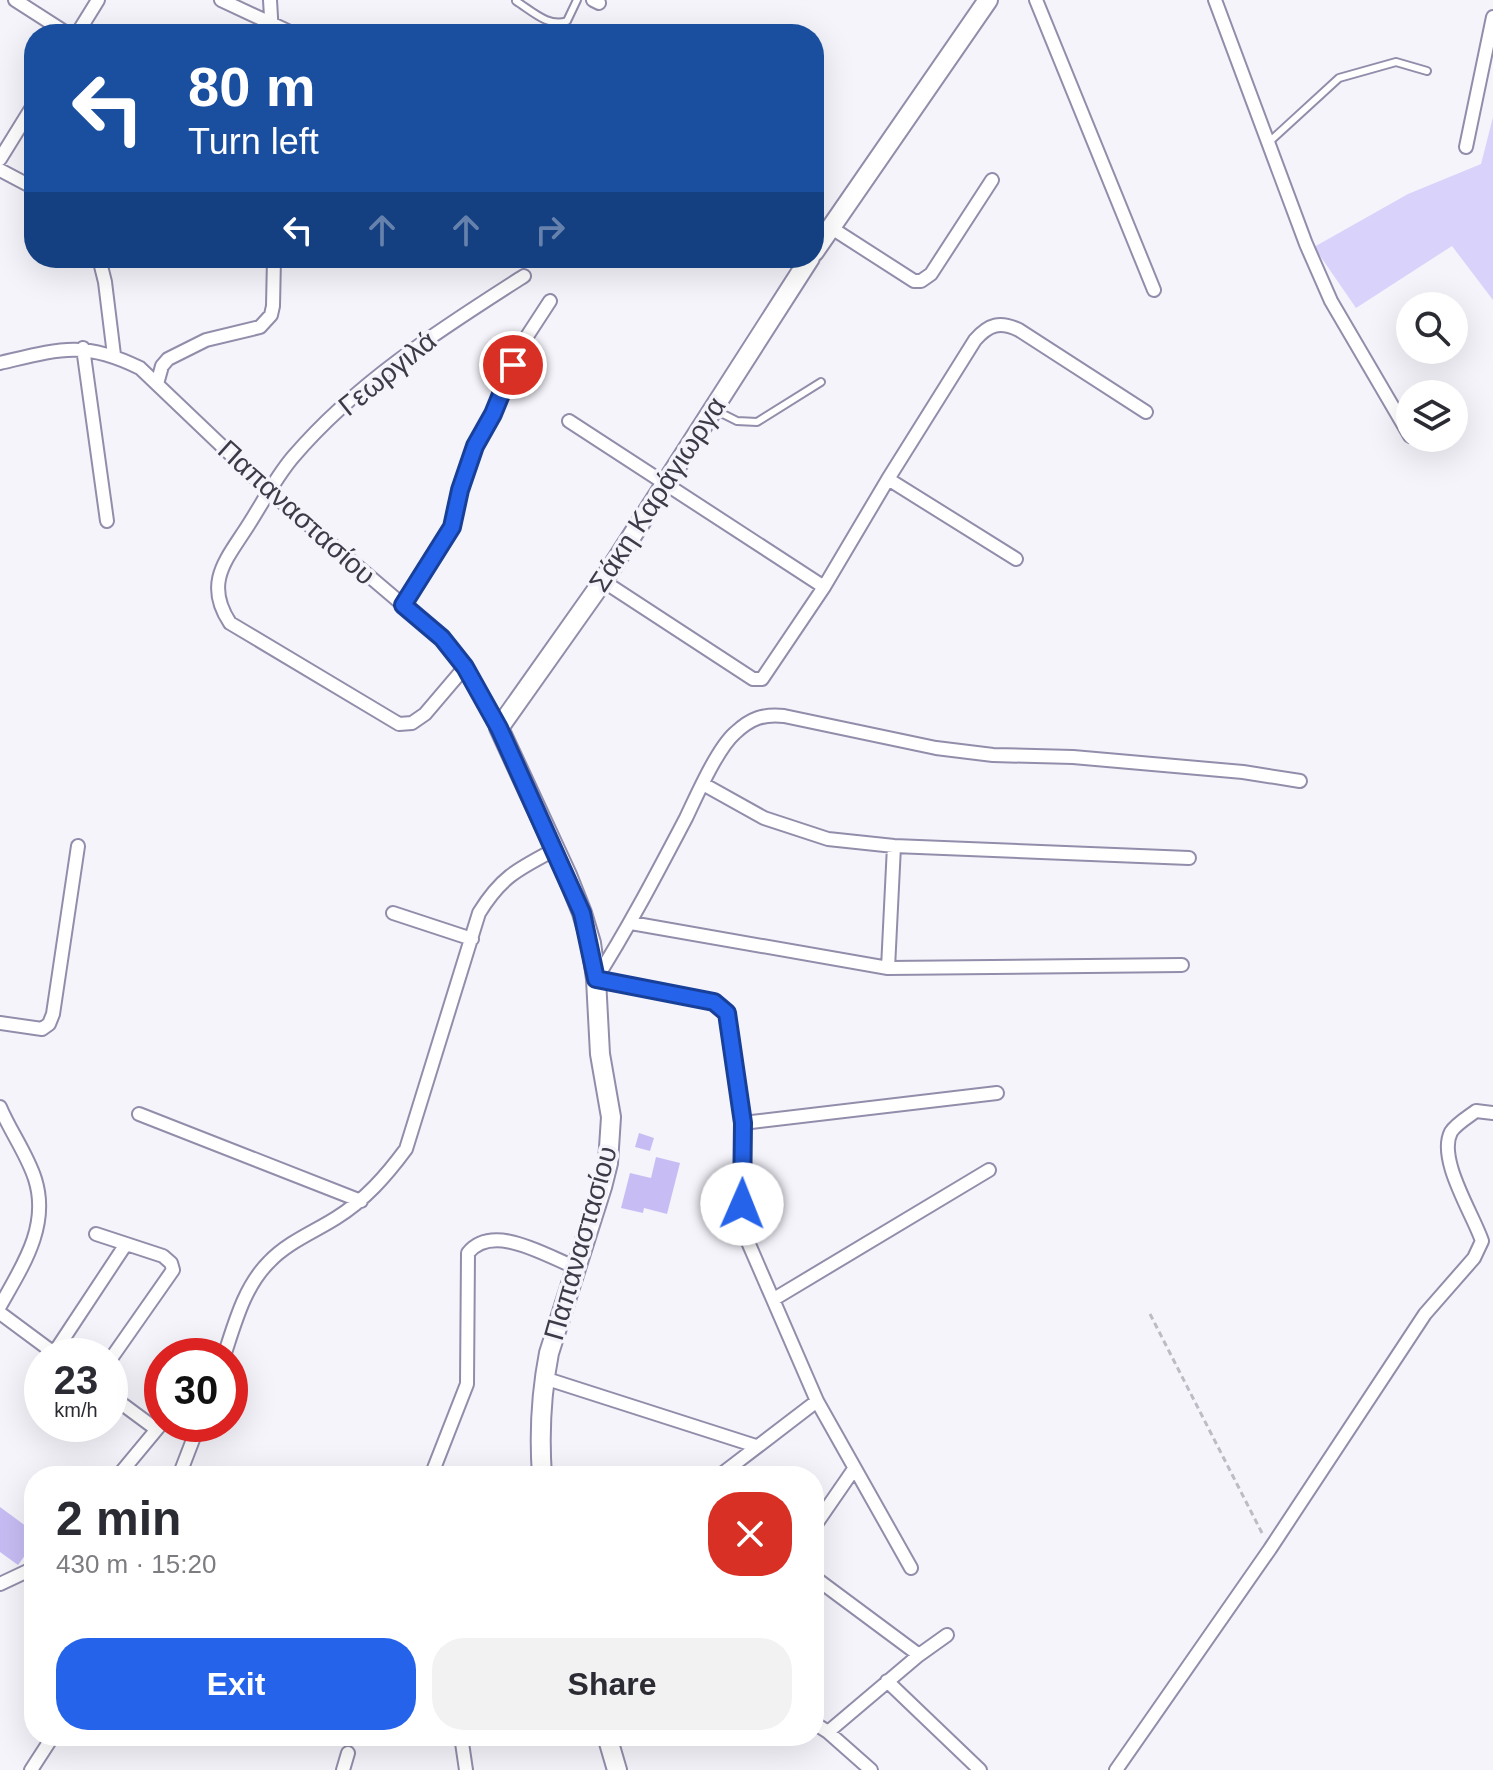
<!DOCTYPE html>
<html lang="en">
<head>
<meta charset="utf-8">
<style>
  body { margin:0; font-family:Helvetica,sans-serif; background:#f2f2f3; color:#2b2b33; height:100vh; display:flex; flex-direction:column; font-size:30px; white-space:nowrap }
  * { box-sizing:border-box; margin:0 }
  p { font-size:26px; color:#7c7c81 }
  .icon { flex:none; width:44px; height:44px; fill:none; stroke:currentColor; stroke-width:2; stroke-linecap:round; stroke-linejoin:round }
  .map { position:relative; flex:1; overflow:hidden }
  .drawer { position:absolute; left:24px; top:1466px; width:800px; height:280px; display:flex; flex-direction:column; background:#fff; border-radius:32px; box-shadow:0 8px 32px #0002 }
  .drawer>* { flex:none }
  .banner { position:absolute; left:24px; top:24px; width:800px; height:244px; border-radius:32px; box-shadow:0 8px 32px #0002; background:#1a4fa0; color:#fff; overflow:hidden }
  .buttons { position:absolute; left:1396px; top:292px; display:grid; gap:16px }
  .buttons a { display:grid; place-items:center; width:72px; height:72px; border-radius:50%; background:#fff; box-shadow:0 8px 32px #0002; font-size:40px }
  .speed { position:absolute; left:24px; top:1338px; display:flex; gap:16px; font-size:40px; font-weight:700; text-align:center }
  .speed>* { display:grid; place-content:center; width:104px; height:104px; border-radius:50%; background:#fff; box-shadow:0 8px 32px #0002; line-height:1 }
  .speed small { font-size:20px; font-weight:400 }
  .speed .limit { border:12px solid #d22; background:#fff; color:#111 }
  .pin { position:absolute; display:grid; place-items:center; width:68px; height:68px; color:#fff; margin:-34px; border:4px solid #fff; border-radius:50%; box-shadow:0 2px 8px #0007 }
  .me { position:absolute; width:88px; margin:-44px; rotate:1deg; stroke-linejoin:round; filter:drop-shadow(0 0 6px #0008) }
  .turn { display:flex; align-items:center; gap:28px; height:168px; padding:0 32px; font-size:36px }
  .turn .icon { width:104px; height:104px; stroke-width:2.5 }
  .turn b { display:block; font-size:56px; line-height:68px }
  .lanes { display:flex; align-items:center; height:76px; padding:0 32px; background:#0003; justify-content:center; gap:40px; direction:ltr }
  .lanes .off { opacity:.35 }
  .round { display:grid; place-items:center; flex:none; width:84px; height:84px; border-radius:32px; background:#f2f2f3 }
  .summary { display:flex; align-items:center; justify-content:space-between; height:136px; padding:0 32px }
  h1 { font-size:48px; font-weight:700; line-height:60px }
  .action { display:flex; gap:16px; margin-top:auto; padding:16px 32px }
  .action a { flex:1; height:92px; border-radius:32px; background:#2563eb; color:#fff; font-size:32px; font-weight:700; line-height:92px; text-align:center }
  .action a+a { background:#f2f2f3; color:#2b2b33 }
  .map>svg:first-child { display:block }
</style>
</head>
<body>
<div class="map">
<svg width="1493" height="1770" viewBox="0 0 1493 1770">
  <rect width="100%" height="100%" fill="#f5f4fb"/>
  <path fill="#d9d3fb" d="M1493,117V300L1452,246L1356,308L1314,247L1408,194L1481,164Z"/>
  <path fill="#c7bdf4" d="M639,1133L654,1138L650,1151L635,1147Z
    M656,1157L680,1163L667,1214L644,1208L643,1213L621,1208L630,1173L651,1178Z
    M0,1507L34,1532V1543L18,1565L0,1552Z"/>
  <g fill="none" stroke-linecap="round" stroke-linejoin="round">
    <defs>
      <path id="lane" d="M516,1C532,11 549,28 567,21L577,0
        M1268,143L1339,78L1396,62L1427,71
        M715,410L737,421L757,422L821,382"/>
      <path id="street" d="M15,0L68,34
        M221,0L294,34
        M270,0L272,34
        M593,0L599,3
        M1036,0L1154,290
        M1215,0L1306,244L1331,301L1410,436
        M77,34L98,0
        M1466,147L1493,17
        M0,159L34,104
        M0,170L34,188
        M830,227L914,281H921L931,274L992,180
        M99,258L105,282L114,355
        M83,348L107,521
        M0,363C59,349 83,340 140,368L270,492L442,638L465,667L499,728
        M157,384L162,366L168,359L206,340L260,327L271,315L273,306L274,258
        M569,421L824,587
        M888,479L1016,559
        M603,581L753,679H762L824,587L888,479L975,340C989,324 1000,321 1019,330L1146,412
        M403,605L452,527L460,490L475,446L493,414L522,344L550,301
        M465,667L425,714L412,723L399,724L230,623C203,582 227,559 249,524C263,502 276,477 293,457C357,382 441,329 524,276
        M703,784L764,818L828,839L894,846L1189,858
        M393,913L472,939
        M631,923L888,968L1182,965
        M888,968L894,846
        M0,1023L42,1029L49,1024L53,1014L78,846
        M0,1107C10,1131 27,1154 35,1179C50,1226 22,1267 0,1306
        M139,1114L361,1201
        M743,1123L997,1093
        M96,1234L163,1256L171,1263L173,1270L110,1360
        M774,1299L989,1170
        M0,1313L58,1356
        M54,1353L126,1244
        M224,1356C235,1323 244,1287 269,1262C288,1242 314,1232 336,1218C365,1200 386,1176 406,1149L479,913C501,877 518,869 554,850
        M544,1378L756,1446
        M110,1395L156,1429
        M118,1476L162,1423
        M179,1476L199,1424
        M431,1476L467,1384L468,1253C493,1222 546,1256 577,1268
        M719,1476L817,1401
        M814,1527L854,1469
        M911,1568L817,1401L748,1242L742,1204L743,1123L727,1013L714,1002L596,979C629,927 657,873 686,818C697,795 717,749 735,733C751,718 763,714 784,716L936,748L993,755L1073,757L1243,772L1300,781
        M814,1577L919,1655
        M0,1584L34,1568
        M887,1681L980,1770
        M814,1723L828,1732L871,1770
        M828,1732L919,1655L947,1635
        M461,1736L466,1770
        M31,1770L53,1736
        M343,1770L348,1753
        M1116,1770L1270,1549L1425,1314L1474,1258L1482,1241C1473,1214 1437,1159 1451,1132C1456,1124 1468,1117 1476,1111L1493,1113"/>
      <path id="secondary" d="M814,252L988,0
        M542,1476C539,1434 541,1394 549,1353L602,1187L608,1163L611,1117L600,1054L596,979L591,943L582,913L567,875L499,728L603,581L810,258
        M607,1736L617,1770"/>
    </defs>
    <use href="#lane" stroke="#928daa" stroke-width="10"/>
    <use href="#street" stroke="#928daa" stroke-width="16"/>
    <use href="#secondary" stroke="#928daa" stroke-width="22"/>
    <path stroke="#bdbcc5" stroke-width="3" stroke-dasharray="6 4" stroke-linecap="butt" d="M1150,1314L1263,1535"/>
    <use href="#lane" stroke="#fff" stroke-width="6"/>
    <use href="#street" stroke="#fff" stroke-width="12"/>
    <use href="#secondary" stroke="#fff" stroke-width="18"/>
  </g>
  <g fill="none" stroke-linecap="round" stroke-linejoin="round">
    <defs>
      <path id="route" d="M513,365L493,414L475,446L460,490L452,527L403,605L442,638L465,667L499,728L582,913L596,979L714,1002L727,1013L743,1123L742,1204"/>
    </defs>
    <use href="#route" stroke="#184099" stroke-width="20"/>
    <use href="#route" stroke="#2563eb" stroke-width="14"/>
  </g>
  <g text-anchor="middle" stroke-width="7" stroke-linejoin="round" paint-order="stroke">
    <g font-size="28" fill="#3d3b48" stroke="#f5f4fb">
      <text transform="translate(387 373) rotate(-39)" y="10">Γεωργιλά</text>
      <text transform="translate(657 494) rotate(-57)" y="10">Σάκη Καράγιωργα</text>
      <text transform="translate(297 512) rotate(42)" y="10">Παπαναστασίου</text>
      <text transform="translate(580 1243) rotate(-74)" y="10">Παπαναστασίου</text>
    </g>
  </g>
</svg>
<div class="buttons">
<a><svg class="icon" aria-label="search" viewBox="0 0 24 24"><circle cx="10" cy="10" r="6"/><path d="M15 15l6 6"/></svg></a>
<a><svg class="icon" aria-label="layers" viewBox="0 0 24 24"><path d="M12 4l9 5-9 5-9-5zM3 14l9 5 9-5"/></svg></a>
</div>
<div class="speed"><div>23<small>km/h</small></div><div class="limit">30</div></div>
<div class="pin" style="left:513px;top:365px;background:#d93025"><svg class="icon" aria-label="arrive" viewBox="0 0 24 24"><path d="M6 21V4h12l-3 4 3 4H6"/></svg></div>
<svg class="me" style="left:742px;top:1204px" viewBox="-20 -20 40 40"><circle r="19" fill="#fff"/><path d="M0-13L10 11 0 6-10 11z" fill="#2563eb"/></svg>
<div class="banner">
<div class="turn"><svg class="icon" aria-label="left" viewBox="0 0 24 24"><path d="M17 20v-9H6M10 6l-5 5 5 5"/></svg><div><b>80 m</b>Turn left</div></div>
<div class="lanes"><svg class="icon" aria-label="left" viewBox="0 0 24 24"><path d="M17 20v-9H6M10 6l-5 5 5 5"/></svg><svg class="icon off" aria-label="ahead" viewBox="0 0 24 24"><path d="M12 20V5M6 11l6-6 6 6"/></svg><svg class="icon off" aria-label="ahead" viewBox="0 0 24 24"><path d="M12 20V5M6 11l6-6 6 6"/></svg><svg class="icon off" aria-label="right" viewBox="0 0 24 24"><path d="M7 20v-9h11M14 6l5 5-5 5"/></svg></div>
</div>
<section class="drawer">
<div class="summary"><div><h1>2 min</h1><p>430 m · 15:20</p></div><a class="round" style="background:#d93025;color:#fff"><svg class="icon" aria-label="close" viewBox="0 0 24 24"><path d="M6 6l12 12M18 6L6 18"/></svg></a></div>
<div class="action"><a>Exit</a><a>Share</a></div>
</section>
</div>
</body>
</html>
